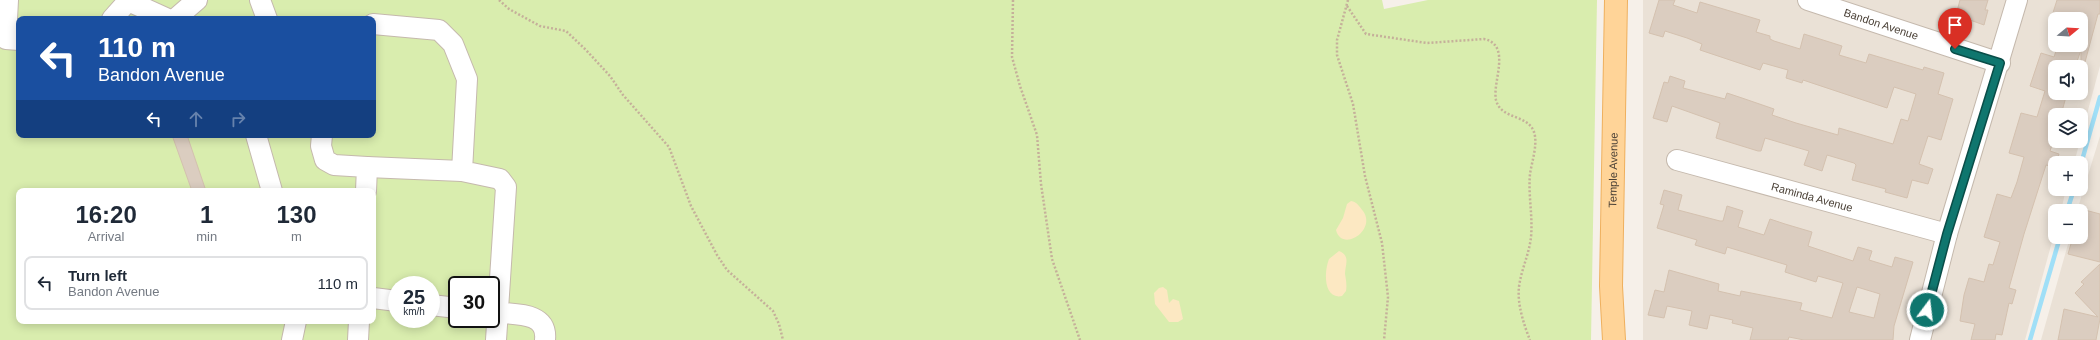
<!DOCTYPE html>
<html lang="en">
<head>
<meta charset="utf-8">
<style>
  body { margin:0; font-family:Helvetica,sans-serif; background:#f6f6f7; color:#1f2937; height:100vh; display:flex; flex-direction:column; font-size:15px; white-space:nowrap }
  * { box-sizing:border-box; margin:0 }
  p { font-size:13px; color:#747a83 }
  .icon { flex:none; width:22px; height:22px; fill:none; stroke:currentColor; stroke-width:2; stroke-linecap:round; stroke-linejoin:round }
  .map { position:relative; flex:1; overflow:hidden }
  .panel { position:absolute; left:16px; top:188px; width:360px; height:136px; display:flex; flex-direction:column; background:#fff; border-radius:8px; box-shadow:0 2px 10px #0003 }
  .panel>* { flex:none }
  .guide { position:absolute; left:16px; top:16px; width:360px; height:122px; border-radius:8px; box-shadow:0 2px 10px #0003; background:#1a4fa0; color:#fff; overflow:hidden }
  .needle { width:26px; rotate:72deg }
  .buttons { position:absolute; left:2048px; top:12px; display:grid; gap:8px }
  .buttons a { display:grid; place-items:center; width:40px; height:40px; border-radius:8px; background:#fff; box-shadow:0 2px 10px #0003; font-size:20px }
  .speed { position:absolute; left:388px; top:276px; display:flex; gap:8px; font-size:20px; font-weight:700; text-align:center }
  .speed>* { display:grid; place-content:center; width:52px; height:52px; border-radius:50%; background:#fff; box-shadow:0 2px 10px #0003; line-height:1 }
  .speed small { font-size:10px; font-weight:400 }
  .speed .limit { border:2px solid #111; border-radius:6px; background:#fff; color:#111 }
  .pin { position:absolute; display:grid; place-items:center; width:34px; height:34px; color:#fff; margin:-41px -17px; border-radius:50% 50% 50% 0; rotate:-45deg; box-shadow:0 0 4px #0007 }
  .pin .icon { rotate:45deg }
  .me { position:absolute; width:44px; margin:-22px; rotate:15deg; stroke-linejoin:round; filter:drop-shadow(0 0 3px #0008) }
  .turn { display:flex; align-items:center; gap:14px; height:84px; padding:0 16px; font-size:18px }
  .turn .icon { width:52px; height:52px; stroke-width:2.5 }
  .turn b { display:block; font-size:28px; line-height:34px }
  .lanes { display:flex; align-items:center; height:38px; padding:0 16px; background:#0003; justify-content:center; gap:20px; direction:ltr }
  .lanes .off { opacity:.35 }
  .eta { display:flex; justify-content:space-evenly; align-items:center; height:68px; text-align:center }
  .eta b { font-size:24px; font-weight:800; line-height:28px }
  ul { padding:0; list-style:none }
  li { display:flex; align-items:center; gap:12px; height:54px; margin:0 8px 6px; padding:0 8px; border:2px solid #e0e1e3; border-radius:8px }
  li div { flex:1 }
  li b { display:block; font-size:15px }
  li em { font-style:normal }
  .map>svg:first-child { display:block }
</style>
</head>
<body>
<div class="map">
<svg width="2100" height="340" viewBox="0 0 2100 340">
  <rect width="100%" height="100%" fill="#f6f0e9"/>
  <path fill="#eae1d6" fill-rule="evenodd" d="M1643,0H2100V66L2081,136V115H2055V141H2080L2074,163H2055V189H2066L2061,211H2055V231L2025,340H1643ZM2055,19H2081V45H2055ZM2055,67H2081V93H2055Z
    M2100,136V340H2041L2070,237H2081V211H2077Z"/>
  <path fill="#d9edae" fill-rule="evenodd" d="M0,0H1382L1384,9L1428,0H1597L1591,340H0ZM19,19H373V135H19ZM19,191H373V321H19ZM397,285H431V319H397ZM457,285H491V319H457Z"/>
  <path fill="#fce8c2" d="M1351,201C1357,202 1359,206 1363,211C1377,230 1342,253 1336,230L1343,218L1347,204Z
    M1339,251C1351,256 1345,265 1345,274C1346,280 1347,285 1346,291L1342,296C1323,300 1324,271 1329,259Z
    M1163,287L1167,290L1169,303L1173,299L1179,301L1183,319L1178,322H1169L1155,304L1154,293L1159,288Z"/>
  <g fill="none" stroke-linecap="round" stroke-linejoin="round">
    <path stroke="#a0dff7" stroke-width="4.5" d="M2081,164L2100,97
      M2067,211L2074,189
      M2030,340L2060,237"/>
  </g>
  <path fill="#dbcdc0" stroke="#d4c1af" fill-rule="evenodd" d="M1659,0H1675L1673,5L1697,13L1700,2L1760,20L1756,32L1770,36V39L1774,41L1800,49L1804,34L1842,46L1839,55L1866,63L1869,54L1923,70L1924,67L1944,73L1938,94L1953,99L1941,140L1928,136L1919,164L1933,169L1928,184L1912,180L1907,198L1885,192L1886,189L1852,180L1856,165L1854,163L1827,155L1822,171L1804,165L1809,151L1765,138L1761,151H1758L1716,138L1720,123L1672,106L1667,122L1653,118L1664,82L1668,83L1670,76L1685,81L1683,88L1725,99L1727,93L1742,98L1774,109L1772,115L1796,123L1838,135L1839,128L1893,144L1901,119L1908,121L1916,94L1894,87L1887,108L1803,80L1802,83L1786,78L1788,70L1763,63L1760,70L1700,50L1702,44L1687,38L1665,31L1663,37L1649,33Z
    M1960,0H1988L1985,10H1988L1984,25L1956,15Z
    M2057,0H2100V14H2098L2085,62H2081V50L2075,67H2055V93H2067L2061,115H2055V136L2050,151L2059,154L2054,167L2046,165L2024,234L2009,288L2016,290L2012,304L2009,303L2002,335L1996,334L1995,340H1971L1975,324L1960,321L1964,295L1969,278L1984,282L1989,264L1993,265L2000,242L1984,237L1997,194L2011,198L2017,182L2024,157L2009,153L2021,113L2037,117L2045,91L2030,86L2041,53L2054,57L2058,45H2081V19H2051Z
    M172,135H187L206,191H192Z
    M1664,190L1682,195L1678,210L1720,221H1723L1727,206L1743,211L1738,227L1764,235L1770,219L1785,224L1812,232L1808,246L1853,261L1858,247L1872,251L1869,260L1892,267L1895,257L1913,262L1894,326L1893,340H1804L1789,337L1788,340H1750L1753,328L1732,323L1733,320L1710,315L1707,329L1689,325L1692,311L1667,306L1664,318L1648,315L1655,290L1664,292L1669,270L1719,284L1718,291L1740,296L1741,291L1802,303L1800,310L1832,318L1843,283L1818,276L1816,282L1785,272L1787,265L1727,247L1725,254L1695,245L1697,240L1657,228L1664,205L1660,204ZM1857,287L1880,294L1874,318L1849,312Z
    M2085,210L2100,214V262L2068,254L2073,237H2081V227Z
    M2100,264V319L2096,340H2058L2064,309L2098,317L2075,293L2084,284L2081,282Z"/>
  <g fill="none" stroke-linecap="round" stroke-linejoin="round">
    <defs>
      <g id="minor">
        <path d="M8,0L6,39L19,40"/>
        <path d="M260,0L267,19"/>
        <path id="s1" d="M1808,0L2000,63"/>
        <path d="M128,1L168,19"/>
        <path d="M112,19L128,1"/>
        <path d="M175,19L197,0"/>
        <path d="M373,24L439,30L453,44L467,79L462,171L500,179L506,187L496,340"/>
        <path d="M256,135L272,191"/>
        <path d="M322,135L321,146L325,160L334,165L367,167L366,191"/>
        <path id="s2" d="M1677,160L1947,234"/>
        <path d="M367,167L462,171"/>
        <path d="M373,298L397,301"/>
        <path d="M431,305L457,308"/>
        <path d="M491,312C512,315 548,310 545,340"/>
        <path d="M292,340L296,321"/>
        <path d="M358,340L359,321"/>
        <path d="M1920,340L1947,234L2017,0"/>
      </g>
      <g id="major">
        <path id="s3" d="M1614,340L1611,286L1616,0"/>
      </g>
    </defs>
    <use href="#minor" stroke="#c5b9ad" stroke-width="22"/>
    <use href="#major" stroke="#efb05e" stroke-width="24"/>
    <path stroke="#c5b09a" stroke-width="2.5" stroke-dasharray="2 2" stroke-linecap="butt" d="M499,0L509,9L540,26L566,31L586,50L610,76L623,95L669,147L691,206L717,255L727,270L773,311L779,324L783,340
      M1013,0L1012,57L1020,86L1037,135L1041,184L1052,259L1080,340
      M1348,0L1337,40V55L1353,104L1365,176L1382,243L1388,297L1384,340
      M1347,6L1366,34L1427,43L1484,39C1512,45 1492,82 1496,100C1501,120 1528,114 1534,132C1538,144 1532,161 1530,174C1528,195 1533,216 1531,237C1529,255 1521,270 1519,287C1517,304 1524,325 1530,340"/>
    <use href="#minor" stroke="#fff" stroke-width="20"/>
    <use href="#major" stroke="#ffd498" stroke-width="22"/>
  </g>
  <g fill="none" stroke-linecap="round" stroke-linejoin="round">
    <defs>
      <path id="route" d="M1927,310L1947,234L2000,63L1955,49"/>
    </defs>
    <use href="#route" stroke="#0a4d48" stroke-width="10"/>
    <use href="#route" stroke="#0f766e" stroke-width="7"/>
  </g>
  <g text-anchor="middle" stroke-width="3" stroke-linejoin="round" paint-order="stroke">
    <g font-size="11" fill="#4a4036" stroke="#fff">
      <text dy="4" stroke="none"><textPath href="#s1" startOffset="77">Bandon Avenue</textPath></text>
      <text dy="4" stroke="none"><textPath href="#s3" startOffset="170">Temple Avenue</textPath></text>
      <text dy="4" stroke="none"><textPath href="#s2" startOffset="140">Raminda Avenue</textPath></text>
    </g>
  </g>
</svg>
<div class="buttons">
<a><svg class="needle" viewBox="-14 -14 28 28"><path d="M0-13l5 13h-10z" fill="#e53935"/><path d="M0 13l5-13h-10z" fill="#747a83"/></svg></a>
<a><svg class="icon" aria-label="sound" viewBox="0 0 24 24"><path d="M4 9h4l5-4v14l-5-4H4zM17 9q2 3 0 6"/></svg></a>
<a><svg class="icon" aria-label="layers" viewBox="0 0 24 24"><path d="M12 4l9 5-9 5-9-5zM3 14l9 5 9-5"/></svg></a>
<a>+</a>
<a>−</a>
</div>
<div class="speed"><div>25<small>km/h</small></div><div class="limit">30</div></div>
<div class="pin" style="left:1955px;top:49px;background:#d93025"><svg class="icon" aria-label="arrive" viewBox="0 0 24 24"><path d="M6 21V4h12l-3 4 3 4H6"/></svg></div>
<svg class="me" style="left:1927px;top:310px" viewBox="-20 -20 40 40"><circle r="17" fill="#0f766e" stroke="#fff" stroke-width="3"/><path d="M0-11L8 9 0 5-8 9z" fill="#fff"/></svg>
<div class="guide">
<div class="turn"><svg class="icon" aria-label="left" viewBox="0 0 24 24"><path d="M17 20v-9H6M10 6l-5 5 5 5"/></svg><div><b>110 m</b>Bandon Avenue</div></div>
<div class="lanes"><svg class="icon" aria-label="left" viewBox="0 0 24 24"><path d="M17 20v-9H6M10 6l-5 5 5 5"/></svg><svg class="icon off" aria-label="ahead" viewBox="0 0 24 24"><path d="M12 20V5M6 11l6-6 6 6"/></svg><svg class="icon off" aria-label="right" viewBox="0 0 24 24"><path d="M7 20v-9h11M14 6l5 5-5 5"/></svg></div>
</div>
<section class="panel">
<div class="eta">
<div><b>16:20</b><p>Arrival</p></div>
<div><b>1</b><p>min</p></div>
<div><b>130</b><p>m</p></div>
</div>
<ul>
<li><svg class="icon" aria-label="left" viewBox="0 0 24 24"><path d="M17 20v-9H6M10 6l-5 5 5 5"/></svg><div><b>Turn left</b><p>Bandon Avenue</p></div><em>110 m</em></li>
</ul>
</section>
</div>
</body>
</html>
